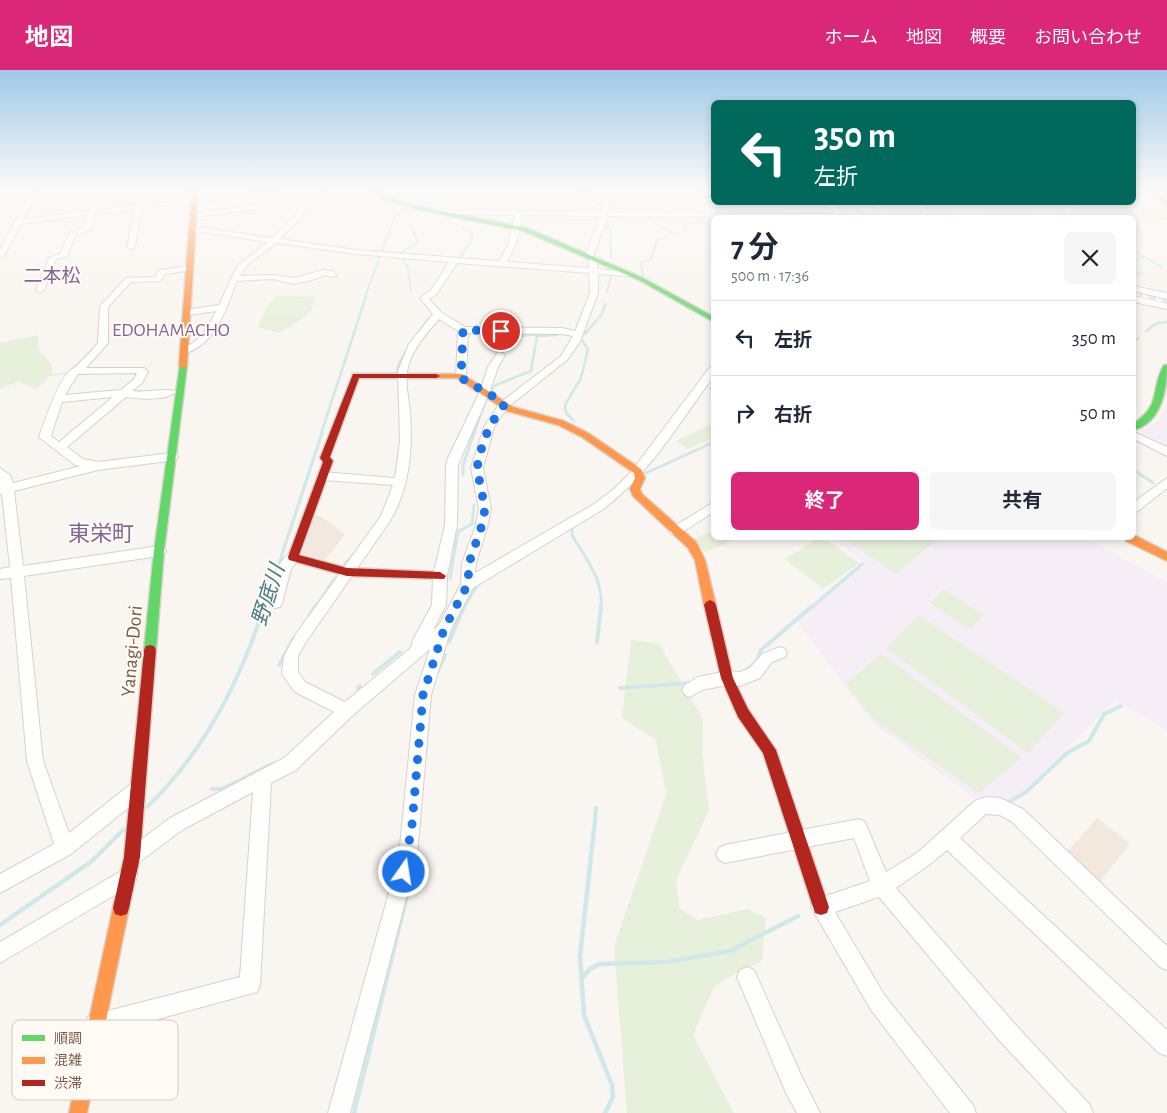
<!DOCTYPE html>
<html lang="ja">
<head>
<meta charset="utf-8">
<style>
  body { margin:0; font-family:"Alegreya Sans","Noto Sans JP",sans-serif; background:#f6f6f7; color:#1f2937; height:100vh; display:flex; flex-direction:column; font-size:19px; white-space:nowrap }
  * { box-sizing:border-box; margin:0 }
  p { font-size:16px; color:#747a83 }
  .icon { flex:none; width:28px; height:28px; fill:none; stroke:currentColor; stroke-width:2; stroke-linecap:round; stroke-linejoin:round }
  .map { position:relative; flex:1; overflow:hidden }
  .panel { position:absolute; left:711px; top:145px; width:425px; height:325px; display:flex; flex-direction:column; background:#fff; border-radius:8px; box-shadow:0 2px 8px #0003 }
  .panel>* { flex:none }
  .guide { position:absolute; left:711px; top:30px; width:425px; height:105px; border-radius:8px; box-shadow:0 2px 8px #0003; background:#00695c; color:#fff; overflow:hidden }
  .pin { position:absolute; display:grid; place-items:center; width:42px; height:42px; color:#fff; margin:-21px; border:2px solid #fff; border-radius:50%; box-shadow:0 1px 5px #0007 }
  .me { position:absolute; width:55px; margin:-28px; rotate:13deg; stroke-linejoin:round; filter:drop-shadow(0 0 4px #0008) }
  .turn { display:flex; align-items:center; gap:18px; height:105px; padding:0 20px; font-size:22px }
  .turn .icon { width:65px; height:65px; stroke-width:2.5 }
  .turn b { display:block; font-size:35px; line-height:42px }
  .round { display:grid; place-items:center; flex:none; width:52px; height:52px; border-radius:8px; background:#f6f6f7 }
  .overview { display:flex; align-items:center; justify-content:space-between; height:85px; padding:0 20px }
  h1 { font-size:30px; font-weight:700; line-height:38px }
  .action { display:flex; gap:10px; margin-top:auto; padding:10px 20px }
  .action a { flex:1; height:58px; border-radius:8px; background:#db2777; color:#fff; font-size:20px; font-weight:700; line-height:58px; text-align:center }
  .action a+a { background:#f6f6f7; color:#1f2937 }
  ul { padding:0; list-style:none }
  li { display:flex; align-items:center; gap:15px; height:75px; padding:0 20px; border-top:1px solid #e0e1e3 }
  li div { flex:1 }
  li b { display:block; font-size:19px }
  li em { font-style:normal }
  header { display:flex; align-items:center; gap:30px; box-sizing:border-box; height:70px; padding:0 25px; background:#db2777; color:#fff }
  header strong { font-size:24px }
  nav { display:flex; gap:28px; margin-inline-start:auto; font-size:18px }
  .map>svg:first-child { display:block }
</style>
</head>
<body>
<header>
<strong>地図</strong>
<nav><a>ホーム</a><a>地図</a><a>概要</a><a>お問い合わせ</a></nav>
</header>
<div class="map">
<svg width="1167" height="1043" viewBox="0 0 1167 1043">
  <rect width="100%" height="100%" fill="#f9f5f0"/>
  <path fill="#f2e8de" d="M312,445L320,446L345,464L325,490L301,483Z
    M1097,748L1130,774L1097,815L1064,786Z"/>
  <path fill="#f6eef6" d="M1167,312V378L1142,366L1141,361L1159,351L1167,334Z
    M831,468H1085L1167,512V661L1116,630L1009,735L996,728L972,727L874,654L794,548L863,491Z"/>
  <path fill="#e7f0db" d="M1134,122L1147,124L1167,143V150L1120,147H1085L1074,141L1090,133L1134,132Z
    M139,127L137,136L112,139L113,134L98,136L100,131Z
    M876,133H925L945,143L959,147H893Z
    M985,133H1025L1030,141V147H981L984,146Z
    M276,226L315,227L312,240L296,253L279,263L258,257L266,239Z
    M38,265V275L41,284L44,285L53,297L51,304L74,302L73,304L49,306L36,320L18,311L0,319V273Z
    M709,355L714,358V367L688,379L676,371Z
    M714,460V468H739L705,482L693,469Z
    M819,468H824L859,493L823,519L785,489Z
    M843,468H938L896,504Z
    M944,519L984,545L970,560L930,533Z
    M919,545L1064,643L1028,683L886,578Z
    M631,570L659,574L703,649L702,682L709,740L676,810L679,838L698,850L747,839L766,848L762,891L737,902L714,917L693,965L734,1043H627L614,877L666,724L656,670L622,648Z
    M881,583L1022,688L978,723L874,650L846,614Z"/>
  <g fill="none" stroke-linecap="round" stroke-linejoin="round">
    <path stroke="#d0e8ea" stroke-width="2" d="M608,119L610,142
      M473,141L471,129L494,122V119
      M605,151L606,157L610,159L611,188
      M655,152L675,166
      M683,162L686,160V154L714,151
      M400,183L418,172L410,154
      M1142,186L1162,197
      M403,188L408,199
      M459,188L471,171L472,161L466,160L462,156
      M408,201L411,221
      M1134,205L1142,203
      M643,206L641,193L651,189L657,170L663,169
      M607,222L611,205
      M365,227L394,148L410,132L416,119"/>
    <path stroke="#d0e8ea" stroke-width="2.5" d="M1146,261L1157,253L1167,252
      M418,263L429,248
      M585,264L602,244L605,234
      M1134,272L1138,268
      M510,276L512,267L539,264
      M397,303L399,293L409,277
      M711,318L712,325
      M489,321L496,315L531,301L537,266L557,265
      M574,351L566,343L565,335L581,308L588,279L581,269
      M321,364L366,226
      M474,364L487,327"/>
    <path stroke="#d0e8ea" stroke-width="3" d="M1134,400L1153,413
      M644,404L714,372
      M463,405V395L474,363
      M572,459V465C586,489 604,510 601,539
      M345,494L356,482
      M450,509L457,466L459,461L472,454L474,435
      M264,539L322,363
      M314,539L335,508
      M463,539L479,513
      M810,539L862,494"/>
    <path stroke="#d0e8ea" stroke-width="4" d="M309,546L315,537
      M449,572L464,537
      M597,573L601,537
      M279,595L294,568
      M747,600L757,591L761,580L811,537
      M438,601L445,585
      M373,604L400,582
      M358,618L360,616
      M620,618L690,613
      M212,719H222L272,694
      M1007,733L1026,722L1067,683L1089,671L1104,644L1121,636
      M147,737C204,682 240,612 264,537
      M594,761L596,738"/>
    <path stroke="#d0e8ea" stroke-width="4.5" d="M594,759L580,886L584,945L612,1015L613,1027L605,1043
      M0,855L92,791L123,760
      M582,908L590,899L600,894L667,892L730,881L798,846
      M354,1043L416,788"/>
    <defs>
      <path id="street" d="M32,119H38L23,149L89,141L97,119H103L97,140C172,131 248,119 324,119L317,121L302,147L280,169L356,180L499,191L508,175L515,145L429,144L428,142L436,133L438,126L452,122L455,124L443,128L437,140L601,141V134L592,130L582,119H589L596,128L602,129V119H608L609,142L834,144L821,132H829L850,148L608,146L593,186L589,188L585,186L600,146L522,145L516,175L507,192L589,198V190L596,187L600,189L597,191V199L629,202L633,204L629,206L598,204V223L580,272L567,290L508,337L494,357L483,398L491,439L487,458L476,493L475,503L594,434L614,419L631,402L710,297L714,296V306C679,353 649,405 602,440L473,518L451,559L431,625L417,786L350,1043H328L399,786L415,625L430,579L352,646L296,700L271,713L260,915L257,922L96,966L88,963L85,955L88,947L96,944L240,907L253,722L182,760L138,793L132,796L126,793L123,787L126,781L170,748L284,688L334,642L295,622L282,604L284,586L296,564L381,446L393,415L323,410L317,406L323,402L395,408L400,371L398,301L409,274L433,244L420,228L431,220L449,192L356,184L276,173L248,194L240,206L273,205L294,208L323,200L333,201L337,205L333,207L324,205L312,210L294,214L273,209L237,211C226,238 216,275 185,283L180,280C184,277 187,277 191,274C203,267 210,253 216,241L188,245L184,242L185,240L219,235L237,196L268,172L203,162L191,163V159L203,158L272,168L297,144L310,122L201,131L142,138L135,177L131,179L127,177L135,139L95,144L90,160L75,166L67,186L56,189L44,220L40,223L36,220L49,188L61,183L69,163L84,157L88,145L21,154L4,186L0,188V179ZM457,193L589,203L590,223L575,261L562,258L465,257L441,242L429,229L437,224ZM439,249L458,261L456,307L461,310L466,307L468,263L562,264L573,266L561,286L500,333L484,357L471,398L479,439L475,458L462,493L461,514L439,555L433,560L446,535L447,506L457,455L458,395L490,321L498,297L505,285L500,282L497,283L488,297L480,321L448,388L446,395L445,455L433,506L432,535L413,570L411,578L345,632L305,612L298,602V586L306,572L390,451C409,419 413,381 410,343C409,328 404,312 408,297C413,278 427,263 439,249Z
        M714,122V126L670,127L667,125L670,123Z
        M835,132H844L869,148H860Z
        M870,132H878L893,148H885Z
        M916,132H923L933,148H926Z
        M1079,132H1089L1072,142L1066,148H1058L1066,138Z
        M256,135H259V139L194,147L190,145L194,143Z
        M190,196H193V200L165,204L160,211L131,212L108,237V273L86,298H144L148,302L142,313L132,321C143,323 170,317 176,322C166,331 139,329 126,327L67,377L83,389L98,392L172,383L176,384L178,387L176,390L98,400L14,421L23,496L159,476L164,478L166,481L164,484L159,486L24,506L43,691L69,763L131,714L137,712L143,714L146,720L143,726L71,784L0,823V804L54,774L27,691L11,508L0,509V499L10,497L2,424H0V398L10,405L13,413L81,396L75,395L39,367C44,353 59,307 71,300C81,293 90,282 98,273L100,236L126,208L155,207L159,200ZM137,303L134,309L121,320L65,325L78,304ZM113,327L59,372L51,366L62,332Z
        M1134,216L1167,223V229L1134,221Z
        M1134,226L1167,233V239L1134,232Z
        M1134,362L1167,377V386L1134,369Z
        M1167,408V418L1138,441L1134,442V432Z
        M714,432V442L679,464H671L669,461L671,458Z
        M293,482L298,484L300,487L291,499L282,533L280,537L275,538L270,537L268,533C272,518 276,487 293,482Z
        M780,577L785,579L787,583L785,587L772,592L760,608L740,616L727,615L702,620L690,627L685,625L682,620L685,615L698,607L727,601L740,602L750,598L762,584Z
        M987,727L1000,728L1023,739L1167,876V900L1160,897L1011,751L1000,745L986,744L960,768L1167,960V986L1159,983L947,780L929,795L896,818L1014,953L1090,1035L1093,1043H1067L998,969L879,827L835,842L885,926L973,1035L976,1043H950L871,940L811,837L814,830L870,811L854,768L725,793L719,790L716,784L719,778L725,775L859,749L865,752L886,802L917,783L976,730Z
        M128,797L135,799L137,806L135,813L0,893V872Z
        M747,897L754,900L802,1007L820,1043H797L786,1023L737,907L740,900Z"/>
      <path id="fast" d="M374,119H380L387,127L422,137L527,158L643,208L714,247V252L639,210L523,161L419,140L383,129Z
        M180,294L187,296L164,481L156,580L154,584L150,585L146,584L144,580L154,481Z
        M1164,295H1167C1167,319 1162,352 1134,360V353C1162,335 1150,319 1164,295Z"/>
      <path id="slow" d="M192,119H198L187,296L183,298L179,296Z
        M1147,119H1153L1167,132V137Z
        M433,304H462L513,337L564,351L588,363L641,399L645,408L640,419L642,424L696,472L705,490L716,535L714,538H706L704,535L695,490L688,478L633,426L630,419L635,408L634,403L582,367L558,355L507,341L457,308H433Z
        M1134,465L1167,482V491L1126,471L1125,468H1134Z
        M121,830L127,832L129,838L87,1043H69L113,838L115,832Z"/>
      <path id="jam" d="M353,304H436L440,306L436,308H359L330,387L333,391L299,485L347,498L440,502L446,506L444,509L347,506L289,490L288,487L323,392L320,388Z
        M710,530L714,532L716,535L733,608L748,639L776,680L829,837L827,843L821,845L815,843L813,837L763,683L738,647L721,608L704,535L706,532Z
        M150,575L154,576L156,580L140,787L129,838L127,844L121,846L115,844L113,838L124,787L144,580L146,576Z"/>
    </defs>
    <use href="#street" stroke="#d7d1cb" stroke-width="2"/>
    <use href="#fast" stroke="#d9d2cb" stroke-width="3"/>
    <use href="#slow" stroke="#d9d2cb" stroke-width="3"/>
    <use href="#jam" stroke="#d9d2cb" stroke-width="3"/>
    <use href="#street" fill="#fefefd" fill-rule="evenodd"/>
    <use href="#fast" fill="#63d668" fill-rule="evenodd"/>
    <use href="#slow" fill="#ff974d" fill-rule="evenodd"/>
    <use href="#jam" fill="#b3261e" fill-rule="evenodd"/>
    <defs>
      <path id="rail-far1" d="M831,132L858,148
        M1134,224L1147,227"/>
      <path id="rail" d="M1142,226L1167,232"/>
    </defs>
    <use href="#rail-far1" stroke="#e6e3e7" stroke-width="3"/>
    <use href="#rail" stroke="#e6e3e7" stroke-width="4"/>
    <use href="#rail-far1" stroke="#fffaf3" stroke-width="2" stroke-dasharray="5" stroke-linecap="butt"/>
    <use href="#rail" stroke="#fffaf3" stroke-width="2.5" stroke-dasharray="7" stroke-linecap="butt"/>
  </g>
  <linearGradient id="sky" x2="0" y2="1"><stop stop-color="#9ec9e9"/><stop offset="0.45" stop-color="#fcfaf8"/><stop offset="1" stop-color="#fcfaf8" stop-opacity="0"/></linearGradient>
  <rect width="1167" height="265" fill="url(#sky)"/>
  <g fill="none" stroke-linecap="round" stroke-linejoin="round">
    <path stroke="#1a73e8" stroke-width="9" stroke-dasharray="0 16.2" d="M404,802L412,755L423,625L444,559L468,514L469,493L481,458L485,439L477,398L480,383L489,357L504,335L491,325L461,308L463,260L501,261"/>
  </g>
  <g text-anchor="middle" stroke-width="4" stroke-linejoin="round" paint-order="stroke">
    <g font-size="19" fill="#846695" stroke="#fffaf3">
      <text x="52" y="212">二本松</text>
      <text x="171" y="266">EDOHAMACHO</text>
    </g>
    <g font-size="20" fill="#7a5c4d" stroke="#fffaf3">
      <text transform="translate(131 581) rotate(-85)" y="7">Yanagi-Dori</text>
    </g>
    <g font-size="21" font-style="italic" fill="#437c86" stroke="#fffaf3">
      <text transform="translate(268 525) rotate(-72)" y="7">野底川</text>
    </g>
    <g font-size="22" fill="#846695" stroke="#fffaf3">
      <text x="101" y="471">東栄町</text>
    </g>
  </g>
  <rect x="12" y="950" width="166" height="80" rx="8" fill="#fffaf3" stroke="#d7cbc1" stroke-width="1"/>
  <rect x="22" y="965" width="23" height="6" fill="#63d668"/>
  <rect x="22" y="987" width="23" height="7" fill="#ff974d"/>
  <rect x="22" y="1010" width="23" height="6" fill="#b3261e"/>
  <g font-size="14" fill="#7a5c4d">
    <text x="54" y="973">順調</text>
    <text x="54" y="995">混雑</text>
    <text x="54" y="1018">渋滞</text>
  </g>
</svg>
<div class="pin" style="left:501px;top:261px;background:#d93025"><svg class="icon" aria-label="arrive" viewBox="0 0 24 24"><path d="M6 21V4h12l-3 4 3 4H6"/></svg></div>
<svg class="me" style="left:404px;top:802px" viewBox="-20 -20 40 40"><circle r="17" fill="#1a73e8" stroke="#fff" stroke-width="3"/><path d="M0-11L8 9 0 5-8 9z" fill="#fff"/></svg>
<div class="guide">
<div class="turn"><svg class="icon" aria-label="left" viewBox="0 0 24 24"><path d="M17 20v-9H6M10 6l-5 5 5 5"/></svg><div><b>350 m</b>左折</div></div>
</div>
<section class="panel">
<div class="overview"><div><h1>7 分</h1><p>500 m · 17:36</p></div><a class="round"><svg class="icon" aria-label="close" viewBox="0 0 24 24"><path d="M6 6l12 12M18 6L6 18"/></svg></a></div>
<ul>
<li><svg class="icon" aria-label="left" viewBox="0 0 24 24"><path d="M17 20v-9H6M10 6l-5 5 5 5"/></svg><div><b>左折</b></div><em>350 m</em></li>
<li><svg class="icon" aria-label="right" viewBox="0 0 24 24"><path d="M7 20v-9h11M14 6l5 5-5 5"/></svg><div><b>右折</b></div><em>50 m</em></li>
</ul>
<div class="action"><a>終了</a><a>共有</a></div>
</section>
</div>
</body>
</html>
